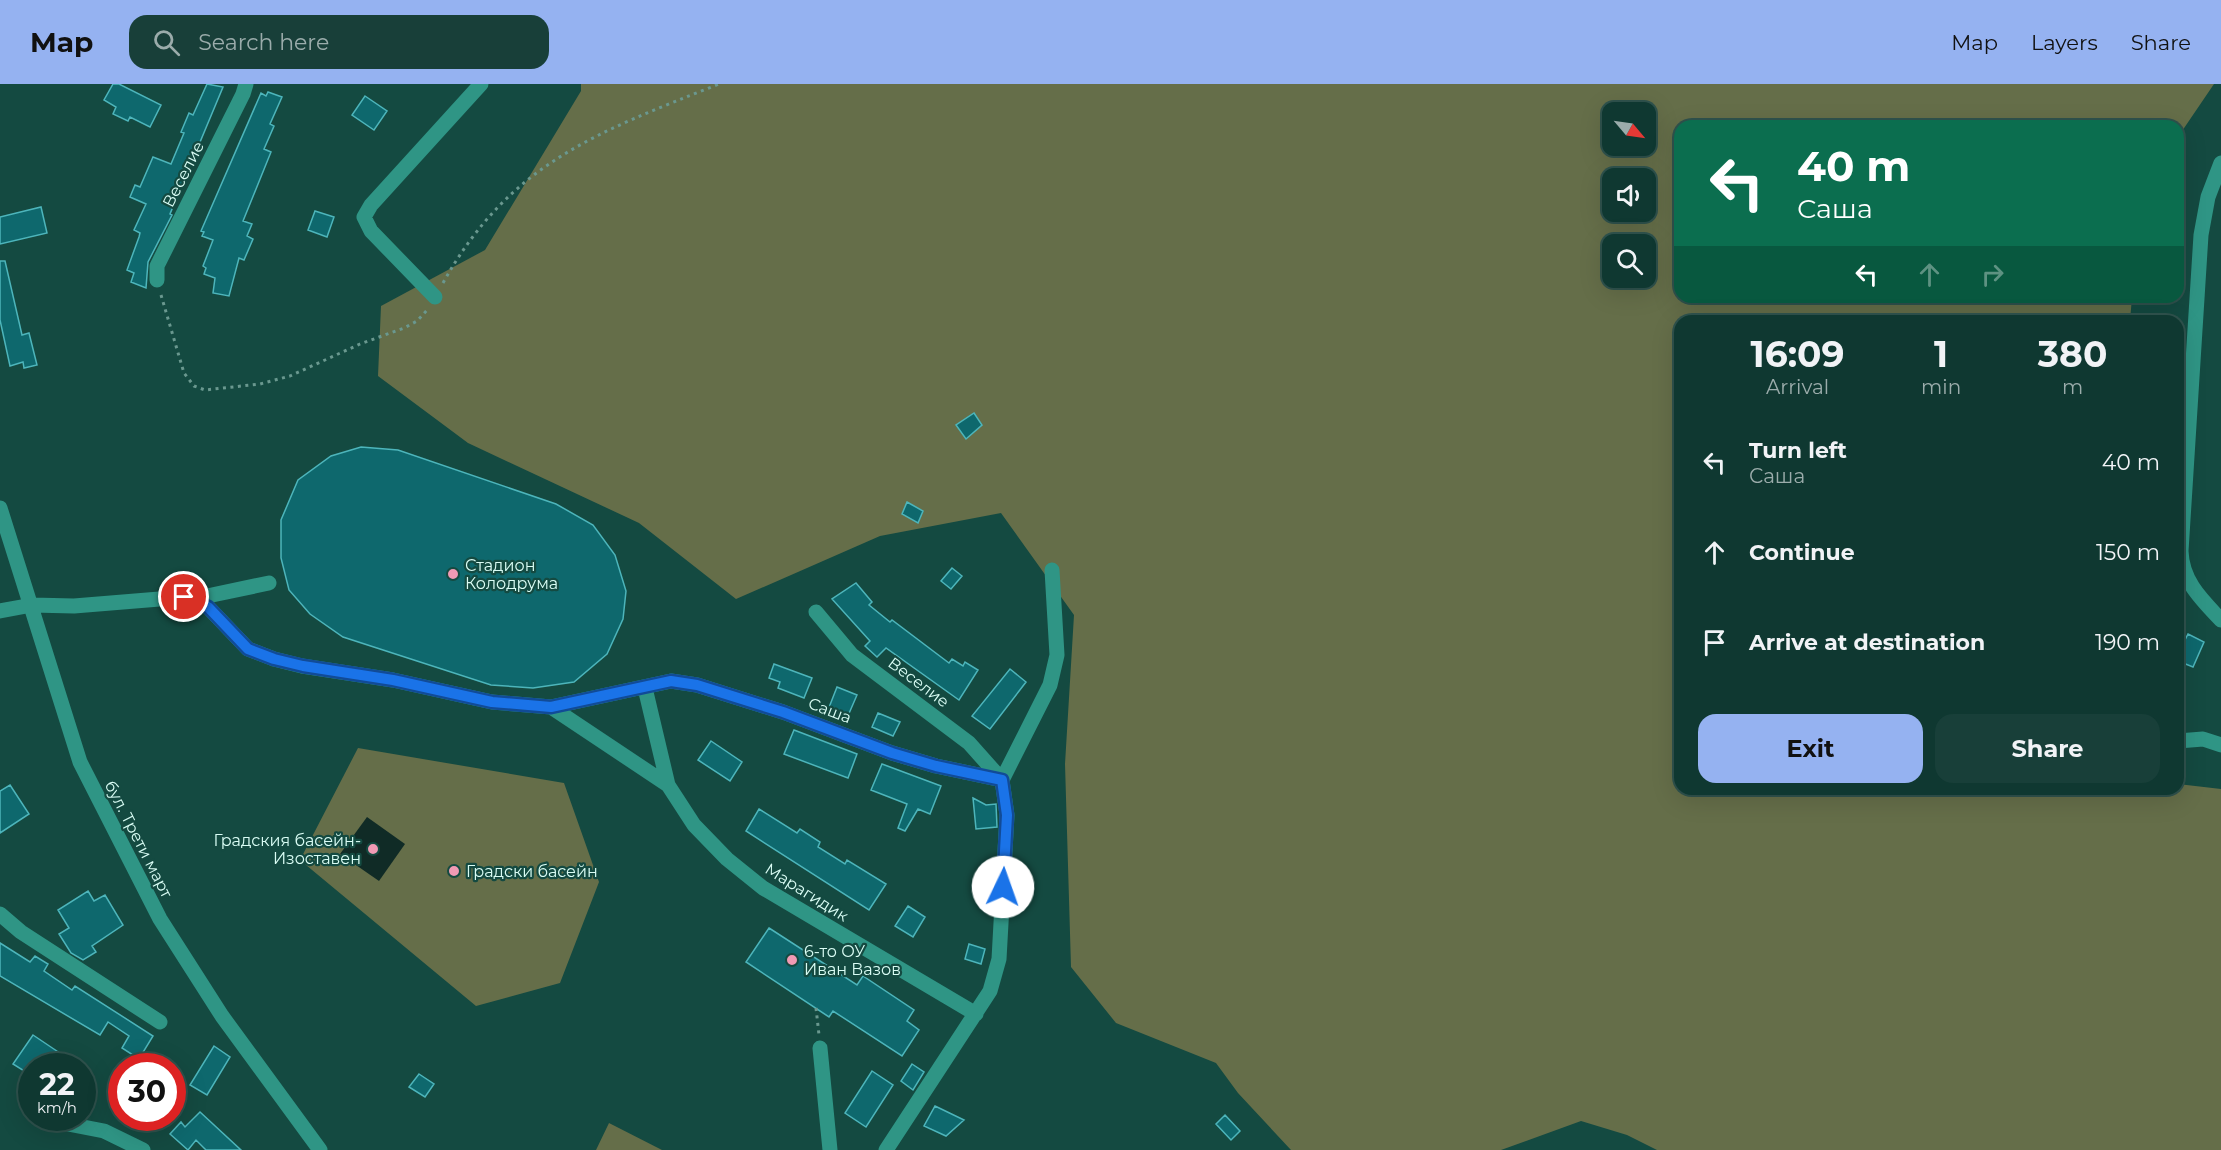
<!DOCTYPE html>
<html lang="en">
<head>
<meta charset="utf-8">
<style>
  body { margin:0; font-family:Montserrat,sans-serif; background:#183f39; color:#f1f3f6; height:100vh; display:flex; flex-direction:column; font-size:22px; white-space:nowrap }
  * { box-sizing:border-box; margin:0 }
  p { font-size:20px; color:#9bacab }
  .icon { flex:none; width:33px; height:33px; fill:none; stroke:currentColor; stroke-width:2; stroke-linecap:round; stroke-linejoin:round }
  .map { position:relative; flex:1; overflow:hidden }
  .panel { position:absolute; left:1674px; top:231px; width:510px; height:480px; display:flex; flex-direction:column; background:#0f3831; border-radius:18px; box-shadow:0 6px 24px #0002,0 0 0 2px #2f524d }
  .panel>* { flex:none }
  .top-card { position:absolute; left:1674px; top:36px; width:510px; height:183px; border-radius:18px; box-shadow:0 6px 24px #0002,0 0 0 2px #2f524d; background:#0b6e4f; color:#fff; overflow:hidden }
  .needle { width:39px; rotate:119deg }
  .controls { position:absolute; left:1602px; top:18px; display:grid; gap:12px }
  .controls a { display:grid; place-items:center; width:54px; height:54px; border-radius:12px; background:#0f3831; box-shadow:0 6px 24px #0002,0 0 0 2px #2f524d; font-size:30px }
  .speed { position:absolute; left:18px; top:969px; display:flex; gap:12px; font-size:30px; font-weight:700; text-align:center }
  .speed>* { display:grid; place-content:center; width:78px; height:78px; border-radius:50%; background:#0f3831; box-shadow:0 6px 24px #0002,0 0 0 2px #2f524d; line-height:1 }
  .speed small { font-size:15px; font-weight:400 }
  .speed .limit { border:9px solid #d22; background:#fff; color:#111 }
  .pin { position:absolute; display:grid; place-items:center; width:51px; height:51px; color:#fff; margin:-26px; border:3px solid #fff; border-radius:50%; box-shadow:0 2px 6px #0007 }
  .me { position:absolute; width:66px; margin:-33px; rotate:3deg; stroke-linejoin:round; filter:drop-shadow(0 0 4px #0008) }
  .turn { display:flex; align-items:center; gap:21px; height:126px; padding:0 24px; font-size:27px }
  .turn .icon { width:78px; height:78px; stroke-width:2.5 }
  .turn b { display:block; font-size:42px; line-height:51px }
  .lanes { display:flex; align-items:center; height:57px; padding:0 24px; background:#0003; justify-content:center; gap:30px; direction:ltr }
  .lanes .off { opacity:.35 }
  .eta { display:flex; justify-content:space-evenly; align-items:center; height:102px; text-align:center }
  .eta b { font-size:36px; font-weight:700; line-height:42px }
  .button { display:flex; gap:12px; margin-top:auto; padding:12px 24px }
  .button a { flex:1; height:69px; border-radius:18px; background:#95b2f1; color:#111; font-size:24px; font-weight:700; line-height:69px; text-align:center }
  .button a+a { background:#183f39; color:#f1f3f6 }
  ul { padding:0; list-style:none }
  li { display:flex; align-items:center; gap:18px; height:90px; padding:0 24px }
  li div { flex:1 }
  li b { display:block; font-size:22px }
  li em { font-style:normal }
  header { display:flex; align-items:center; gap:36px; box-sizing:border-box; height:84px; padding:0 30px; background:#95b2f1; color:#111 }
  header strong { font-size:28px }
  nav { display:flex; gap:33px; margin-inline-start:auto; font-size:21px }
  .search { width:420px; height:54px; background:#183f39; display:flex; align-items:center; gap:15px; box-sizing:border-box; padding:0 21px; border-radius:18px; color:#9bacab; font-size:22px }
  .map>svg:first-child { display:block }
</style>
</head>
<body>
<header>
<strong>Map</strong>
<div class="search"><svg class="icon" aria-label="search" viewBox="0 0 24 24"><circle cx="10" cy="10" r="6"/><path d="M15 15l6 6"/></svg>Search here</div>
<nav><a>Map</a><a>Layers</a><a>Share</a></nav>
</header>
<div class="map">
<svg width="2221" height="1066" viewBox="0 0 2221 1066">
  <rect width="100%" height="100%" fill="#144a41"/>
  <path fill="#656e49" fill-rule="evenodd" d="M581,0H2214L2178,53V42H1680V213H2132L2130,237H1680V705H2178V700L2221,705V1066H1657L1627,1051L1581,1037L1501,1066H1291L1238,1009L1216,979L1116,939L1071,883L1065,680L1074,531L1001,429L880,452L736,515L639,439L468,359L378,292L381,222L485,166L581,7ZM1612,28H1646V62H1612ZM1612,94H1646V128H1612ZM1612,160H1646V194H1612Z
    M358,664L564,699L599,798L560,899L476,922L300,776Z
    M609,1039L662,1066H596Z"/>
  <path fill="#102b26" d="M367,733L405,760L379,797L340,770Z"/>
  <path fill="#0e686d" stroke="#4db5bb" stroke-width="1.5" d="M113,0H119L161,21L150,43L130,33L128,37L113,30L116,23L104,16Z
    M207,0L223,3L170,130L172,131L148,178L146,204L131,198L134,189L127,186L139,153L140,149L134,146L146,120L130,113L135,101L140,103L153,73L171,80L184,49L181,48L189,29L193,31Z
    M268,8L282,13L270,40L274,42L264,65L271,68L243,137L252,140L247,152L253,155L244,176L239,174L229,212L213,209L215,194L204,190L206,184L203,182L213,156L202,152L204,148L201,147L261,9L266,12Z
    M365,12L387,27L374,46L352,31Z
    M41,123L47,149L0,160V133Z
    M315,127L334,133L327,153L308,146Z
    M0,177H5L22,251L29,249L37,281L24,284L23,278L10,282L0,236Z
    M974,329L982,341L966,355L956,341Z
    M361,363L398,366L556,420L593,441L615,471L626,507L623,535L607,570L574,598L533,604L491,601L343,553L310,530L289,506L281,474V436L298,396L331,372Z
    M907,418L923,427L918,439L902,430Z
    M952,484L962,492L951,505L941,497Z
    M856,499L872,518L869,521L890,538L892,536L949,579L952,575L963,582L965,578L978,586L959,616L886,564L877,573L865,562L870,557L832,515Z
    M2188,550L2204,558L2193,583L2178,577V570Z
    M774,580L812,594L804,614L778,604L780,598L769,594Z
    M1010,585L1026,598L990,645L972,632Z
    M837,603L857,611L847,634L828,626Z
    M878,629L900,638L893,652L872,643Z
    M794,646L857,670L848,694L784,670Z
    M711,657L742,678L730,697L698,676Z
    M882,680L941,702L930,730L918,725L905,747L898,744L907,720L871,706Z
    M10,701L29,730L0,749V707Z
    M973,714L986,721L996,720L997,743L976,745Z
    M759,725L797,749L800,745L820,758L818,763L845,780L847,776L886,800L869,826L746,747Z
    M88,807L94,817L105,811L123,841L92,862L96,868L83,876L71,869L59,850L69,844L58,826Z
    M908,822L925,833L913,853L895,842Z
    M769,844L857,901L863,892L914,926L907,937L919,946L902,972L833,927L829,933L746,878Z
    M0,859L30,878L35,872L48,880L44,887L72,906L75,902L153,952L139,975L122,964L129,952L108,938L100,951L0,892Z
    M969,860L985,865L981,880L965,875Z
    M33,951L79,982H32V992L13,980Z
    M214,962L230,973L207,1011L190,1001Z
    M912,980L924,988L913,1006L901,997Z
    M872,987L893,1001L866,1043L845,1029Z
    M419,990L434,1000L425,1013L409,1003Z
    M935,1022L964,1036L946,1052L924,1042Z
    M200,1028L241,1066H206L196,1056L188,1066L170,1050L181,1038L185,1043Z
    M1225,1031L1240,1047L1231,1056L1216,1040Z"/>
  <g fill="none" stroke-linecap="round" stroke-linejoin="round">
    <path stroke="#6a988f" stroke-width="3" stroke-dasharray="3 4.5" stroke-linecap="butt" d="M443,199C510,78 599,48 719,0
      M161,211L184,289L194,302L205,306L260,300L290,292L360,260L404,244L417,237L428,225
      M816,924L819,951"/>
    <path stroke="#2f9585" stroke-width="15" d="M2221,79L2208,113L2201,151L2181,467C2182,497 2201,515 2221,536
      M157,196V182L243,10L246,0
      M435,213L371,147L364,133L371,121L481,0
      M0,424L80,678L160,835L222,932L320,1066
      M193,515L269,499
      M0,527L32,521L74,522L184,513L208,523L248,565L274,575L302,582L393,596L492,618L551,623L671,597L697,601L783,628L892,669L936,682L1002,696
      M816,528L852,571L969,659L1002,696
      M645,604L668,701L694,741L727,775L763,804L976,930
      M551,623L668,701
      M2178,657L2203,655L2221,661
      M0,830L21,848L160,938
      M820,964L830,1066
      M37,1034L104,1047L143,1066
      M886,1066L990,907L999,875L1007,731L1002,696L1050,601L1057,571L1052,486"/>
  </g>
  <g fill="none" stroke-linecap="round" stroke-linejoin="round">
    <defs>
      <path id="route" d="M184,513L208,523L248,565L274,575L303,582L393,596L492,618L551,623L671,597L697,601L783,628L892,669L936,682L1002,696L1007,731L1003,803"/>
    </defs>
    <use href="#route" stroke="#114b97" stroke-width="15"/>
    <use href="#route" stroke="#1a73e8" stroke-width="10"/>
  </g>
  <g fill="#f09ab4" stroke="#144a41" stroke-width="2">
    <circle cx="453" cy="490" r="6"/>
    <circle cx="373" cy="765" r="6"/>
    <circle cx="454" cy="787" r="6"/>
    <circle cx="792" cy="876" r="6"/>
  </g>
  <g text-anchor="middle" stroke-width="4.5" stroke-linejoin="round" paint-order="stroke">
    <g font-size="16" fill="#dafdf5" stroke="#144a41">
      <text transform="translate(183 90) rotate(-63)" y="6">Веселие</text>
      <text transform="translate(919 598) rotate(37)" y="6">Веселие</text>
      <text transform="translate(830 626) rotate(21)" y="6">Саша</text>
      <text transform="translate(139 755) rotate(63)" y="6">бул. Трети март</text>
      <text transform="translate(807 808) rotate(32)" y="6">Марагидик</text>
    </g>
    <g font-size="16" fill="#dafdf5" stroke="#144a41" text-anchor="start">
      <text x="465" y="487">Стадион<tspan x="465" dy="18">Колодрума</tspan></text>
      <text x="361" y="762" text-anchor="end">Градския басейн-<tspan x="361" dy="18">Изоставен</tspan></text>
      <text x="466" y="793">Градски басейн</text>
      <text x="804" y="873">6-то ОУ<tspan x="804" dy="18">Иван Вазов</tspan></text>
    </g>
  </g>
</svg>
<div class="controls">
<a><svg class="needle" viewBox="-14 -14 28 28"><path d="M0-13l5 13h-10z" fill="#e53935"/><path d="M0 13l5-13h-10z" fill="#9bacab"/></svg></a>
<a><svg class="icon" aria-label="sound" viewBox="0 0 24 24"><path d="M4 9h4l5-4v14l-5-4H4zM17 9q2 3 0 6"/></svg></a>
<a><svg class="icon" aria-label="search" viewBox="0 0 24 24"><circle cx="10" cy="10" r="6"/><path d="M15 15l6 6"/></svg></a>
</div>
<div class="speed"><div>22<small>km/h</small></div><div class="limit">30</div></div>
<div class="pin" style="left:184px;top:513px;background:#d93025"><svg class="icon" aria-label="arrive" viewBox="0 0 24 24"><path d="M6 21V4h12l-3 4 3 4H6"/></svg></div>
<svg class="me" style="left:1003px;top:803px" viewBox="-20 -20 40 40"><circle r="19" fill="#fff"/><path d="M0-13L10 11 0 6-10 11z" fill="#1a73e8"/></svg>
<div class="top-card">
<div class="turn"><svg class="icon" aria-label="left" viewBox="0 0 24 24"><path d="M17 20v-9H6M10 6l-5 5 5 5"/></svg><div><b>40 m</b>Саша</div></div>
<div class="lanes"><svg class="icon" aria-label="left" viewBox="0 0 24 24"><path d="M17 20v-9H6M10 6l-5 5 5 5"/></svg><svg class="icon off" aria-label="ahead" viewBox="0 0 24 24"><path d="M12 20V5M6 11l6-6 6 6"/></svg><svg class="icon off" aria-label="right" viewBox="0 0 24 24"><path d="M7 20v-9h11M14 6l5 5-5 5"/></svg></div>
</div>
<section class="panel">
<div class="eta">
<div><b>16:09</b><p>Arrival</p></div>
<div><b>1</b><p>min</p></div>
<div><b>380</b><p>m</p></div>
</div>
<ul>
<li><svg class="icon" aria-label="left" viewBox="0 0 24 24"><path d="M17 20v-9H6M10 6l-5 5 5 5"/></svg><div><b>Turn left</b><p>Саша</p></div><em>40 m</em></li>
<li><svg class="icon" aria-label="ahead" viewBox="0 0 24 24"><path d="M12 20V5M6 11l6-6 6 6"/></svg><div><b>Continue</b></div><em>150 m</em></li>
<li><svg class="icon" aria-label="arrive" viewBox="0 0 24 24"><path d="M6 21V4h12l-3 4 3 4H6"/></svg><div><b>Arrive at destination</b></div><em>190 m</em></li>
</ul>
<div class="button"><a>Exit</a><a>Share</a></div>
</section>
</div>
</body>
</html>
